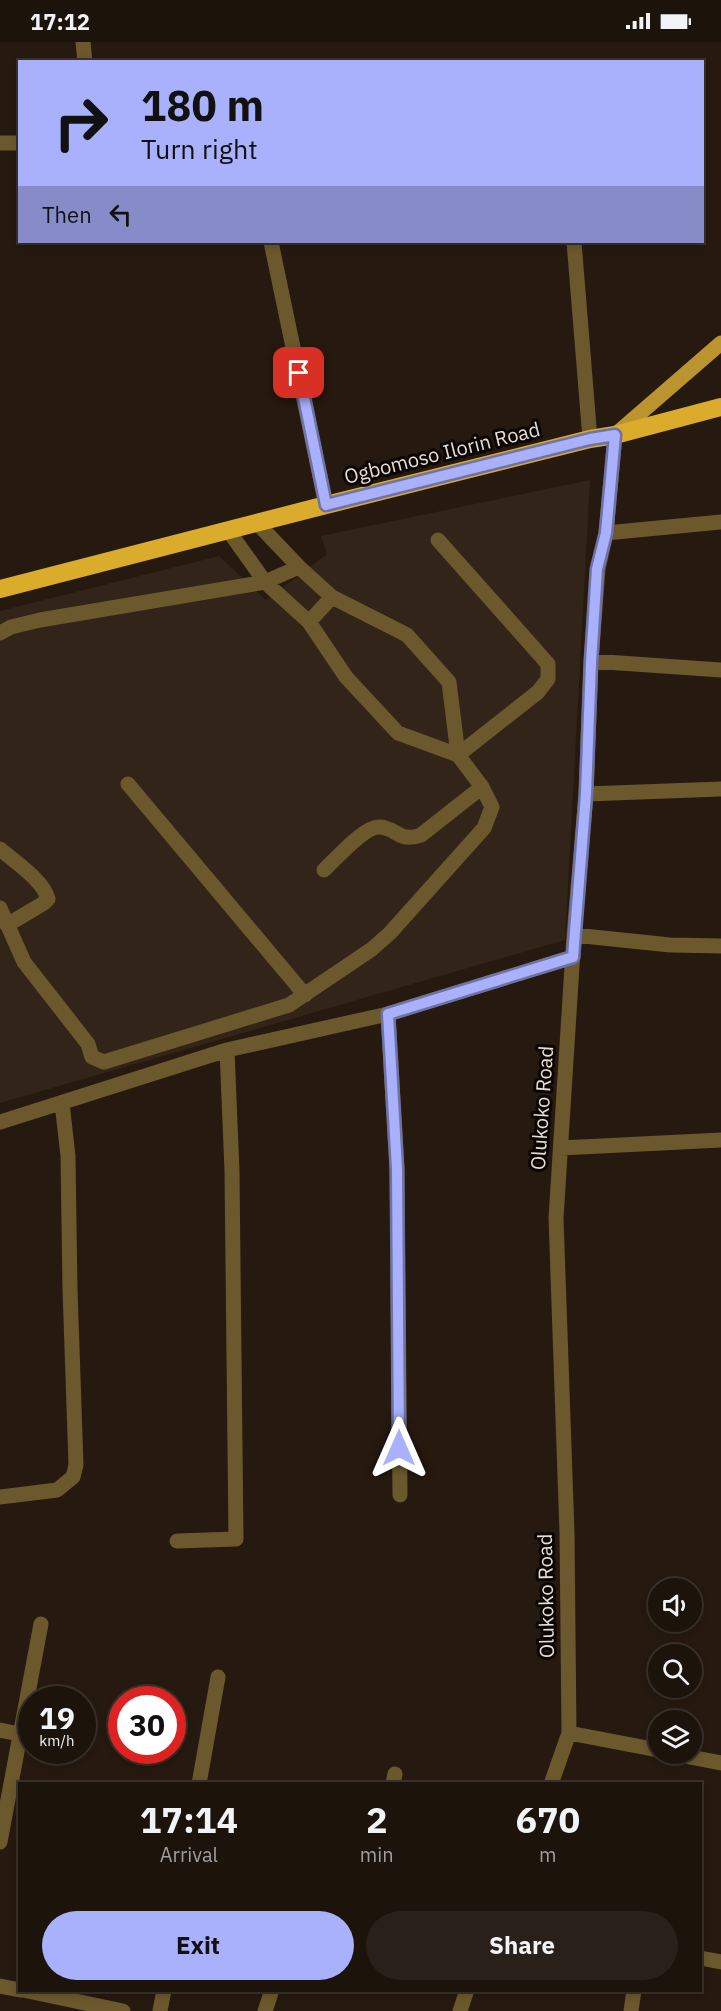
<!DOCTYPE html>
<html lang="en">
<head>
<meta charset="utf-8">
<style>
  body { margin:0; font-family:"IBM Plex Sans",sans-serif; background:#292019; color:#f1f3f6; height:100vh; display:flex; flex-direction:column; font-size:22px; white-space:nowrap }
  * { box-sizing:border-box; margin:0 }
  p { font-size:20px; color:#a09e9d }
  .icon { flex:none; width:33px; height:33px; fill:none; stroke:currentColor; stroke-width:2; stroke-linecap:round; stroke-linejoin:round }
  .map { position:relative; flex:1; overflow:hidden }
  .sheet { position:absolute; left:18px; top:1740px; width:684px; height:210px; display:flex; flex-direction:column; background:#1c130b; border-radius:0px; box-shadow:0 3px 9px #0003,0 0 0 2px #3a322c }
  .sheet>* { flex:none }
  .hud { position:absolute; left:18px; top:18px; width:686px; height:183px; border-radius:0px; box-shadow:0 3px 9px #0003,0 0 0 2px #3a322c; background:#a9b0fc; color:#111; overflow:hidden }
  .buttons { position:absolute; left:648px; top:1536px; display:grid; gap:12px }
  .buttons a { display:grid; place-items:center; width:54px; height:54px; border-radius:50%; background:#1c130b; box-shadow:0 3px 9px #0003,0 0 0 2px #3a322c; font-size:30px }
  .speed { position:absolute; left:18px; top:1644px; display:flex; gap:12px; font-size:30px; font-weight:700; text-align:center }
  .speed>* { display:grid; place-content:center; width:78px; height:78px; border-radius:50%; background:#1c130b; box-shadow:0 3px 9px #0003,0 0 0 2px #3a322c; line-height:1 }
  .speed small { font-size:15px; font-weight:400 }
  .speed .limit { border:9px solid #d22; background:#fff; color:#111 }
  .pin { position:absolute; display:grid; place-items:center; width:51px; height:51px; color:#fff; margin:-26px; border-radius:12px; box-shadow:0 3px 9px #0006 }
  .me { position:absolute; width:66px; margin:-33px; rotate:0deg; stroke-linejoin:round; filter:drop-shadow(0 0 4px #0008) }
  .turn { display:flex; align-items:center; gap:21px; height:126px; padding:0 24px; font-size:27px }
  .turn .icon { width:78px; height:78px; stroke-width:2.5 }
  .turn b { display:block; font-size:42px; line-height:51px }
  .then { display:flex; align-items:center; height:57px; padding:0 24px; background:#0003; gap:12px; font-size:22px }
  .eta { display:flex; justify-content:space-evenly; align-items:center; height:102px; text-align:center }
  .eta b { font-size:36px; font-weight:700; line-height:42px }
  .button { display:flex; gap:12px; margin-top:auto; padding:12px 24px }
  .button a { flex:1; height:69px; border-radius:36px; background:#a9b0fc; color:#111; font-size:24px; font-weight:700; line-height:69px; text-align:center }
  .button a+a { background:#292019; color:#f1f3f6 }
  .status { display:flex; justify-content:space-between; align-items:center; height:42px; padding:0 30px; background:#1c130b; direction:ltr }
  .status svg { height:16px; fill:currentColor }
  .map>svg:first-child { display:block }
</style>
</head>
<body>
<div class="status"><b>17:12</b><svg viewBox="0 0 49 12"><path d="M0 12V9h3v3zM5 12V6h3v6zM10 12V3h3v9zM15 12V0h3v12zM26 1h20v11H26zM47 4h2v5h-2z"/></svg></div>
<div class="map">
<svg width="721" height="1969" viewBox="0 0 721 1969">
  <rect width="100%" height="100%" fill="#26190f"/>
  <path fill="#322418" d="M590,438L565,898L0,1061V569L219,514L266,558L327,512L321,494Z"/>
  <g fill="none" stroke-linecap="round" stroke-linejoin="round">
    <path stroke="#6b582d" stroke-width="15" d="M83,0L85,20
      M0,101H20
      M271,200L326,463
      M574,200L590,397
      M228,488L265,540L309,580L346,635L398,691L458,713
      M606,491L721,480
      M438,498L548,622V637L538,650L458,713
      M309,580L332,555
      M0,591L11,585L40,578L265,540L299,525
      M591,619L721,628
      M128,742L305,953
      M586,752L721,747
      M0,807C14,819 44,839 48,857L44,861L7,883
      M324,828C335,818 365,783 380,785C397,786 399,801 421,793L482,745
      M0,866L24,920L88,1002L92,1015L104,1020L289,963L372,907L390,891L484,786L492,765L482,745L458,713L449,640L407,593L332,555L299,525L257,481
      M574,893L670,903L721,904
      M388,972L397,1127L400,1453
      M0,1080L227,1008L388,972L573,915
      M561,1106L721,1098
      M0,1455L57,1448L73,1435L76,1423L70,1247L68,1114L62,1061
      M177,1499L236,1497L232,1129L227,1008
      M0,1688L19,1692
      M569,1691L658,1708
      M674,1712L721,1721
      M199,1742L218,1635
      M393,1742L395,1732
      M551,1742L569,1691L567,1491L556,1176L574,893L586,752L591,619L598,527L606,491L615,393
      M0,1800L41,1582
      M700,1916L721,1920
      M0,1944L20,1948
      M23,1948L123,1969
      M160,1969L164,1948
      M265,1969L272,1948
      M460,1969L467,1948
      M631,1969L634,1948"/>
    <path stroke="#bb942f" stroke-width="15" d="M615,393L721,301"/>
    <path stroke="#dbab2b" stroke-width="18" d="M0,547L326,463L590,397L615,393L721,365"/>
  </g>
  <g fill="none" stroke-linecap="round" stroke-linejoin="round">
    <defs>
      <path id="route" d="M299,331L326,463L590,397L615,393L606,491L597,527L591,620L586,752L573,915L388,972L397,1127L399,1406"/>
    </defs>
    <use href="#route" stroke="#6e72a4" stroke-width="15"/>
    <use href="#route" stroke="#a9b0fc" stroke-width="10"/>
  </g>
  <g text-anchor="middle" stroke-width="6" stroke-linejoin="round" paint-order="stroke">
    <g font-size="20" fill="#e6ddd6" stroke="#0b0603">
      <text transform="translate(442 411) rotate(-14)" y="7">Ogbomoso Ilorin Road</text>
      <text transform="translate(542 1066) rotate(-86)" y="7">Olukoko Road</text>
      <text transform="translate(546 1554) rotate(-91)" y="7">Olukoko Road</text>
    </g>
  </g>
</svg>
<div class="buttons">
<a><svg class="icon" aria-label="sound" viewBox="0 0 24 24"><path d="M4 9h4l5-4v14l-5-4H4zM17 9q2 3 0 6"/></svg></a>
<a><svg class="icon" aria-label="search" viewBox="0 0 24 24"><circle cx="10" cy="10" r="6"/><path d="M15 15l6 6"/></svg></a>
<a><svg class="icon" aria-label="layers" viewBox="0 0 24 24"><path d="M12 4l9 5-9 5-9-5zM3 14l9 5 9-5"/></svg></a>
</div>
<div class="speed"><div>19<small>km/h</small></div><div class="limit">30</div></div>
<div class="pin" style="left:299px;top:331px;background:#d93025"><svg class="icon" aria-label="arrive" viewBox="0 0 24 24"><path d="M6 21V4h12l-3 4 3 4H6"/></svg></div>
<svg class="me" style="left:399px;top:1406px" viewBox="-20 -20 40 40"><path d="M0-17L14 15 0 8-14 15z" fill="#a9b0fc" stroke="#fff" stroke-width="4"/></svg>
<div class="hud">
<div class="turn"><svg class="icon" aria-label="right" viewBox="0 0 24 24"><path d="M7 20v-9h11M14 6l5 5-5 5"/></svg><div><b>180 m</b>Turn right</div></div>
<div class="then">Then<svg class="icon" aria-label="left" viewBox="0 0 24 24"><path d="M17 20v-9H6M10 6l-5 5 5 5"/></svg></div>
</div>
<section class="sheet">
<div class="eta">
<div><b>17:14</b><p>Arrival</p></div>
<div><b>2</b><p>min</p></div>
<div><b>670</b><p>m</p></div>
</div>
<div class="button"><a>Exit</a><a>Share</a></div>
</section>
</div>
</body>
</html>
